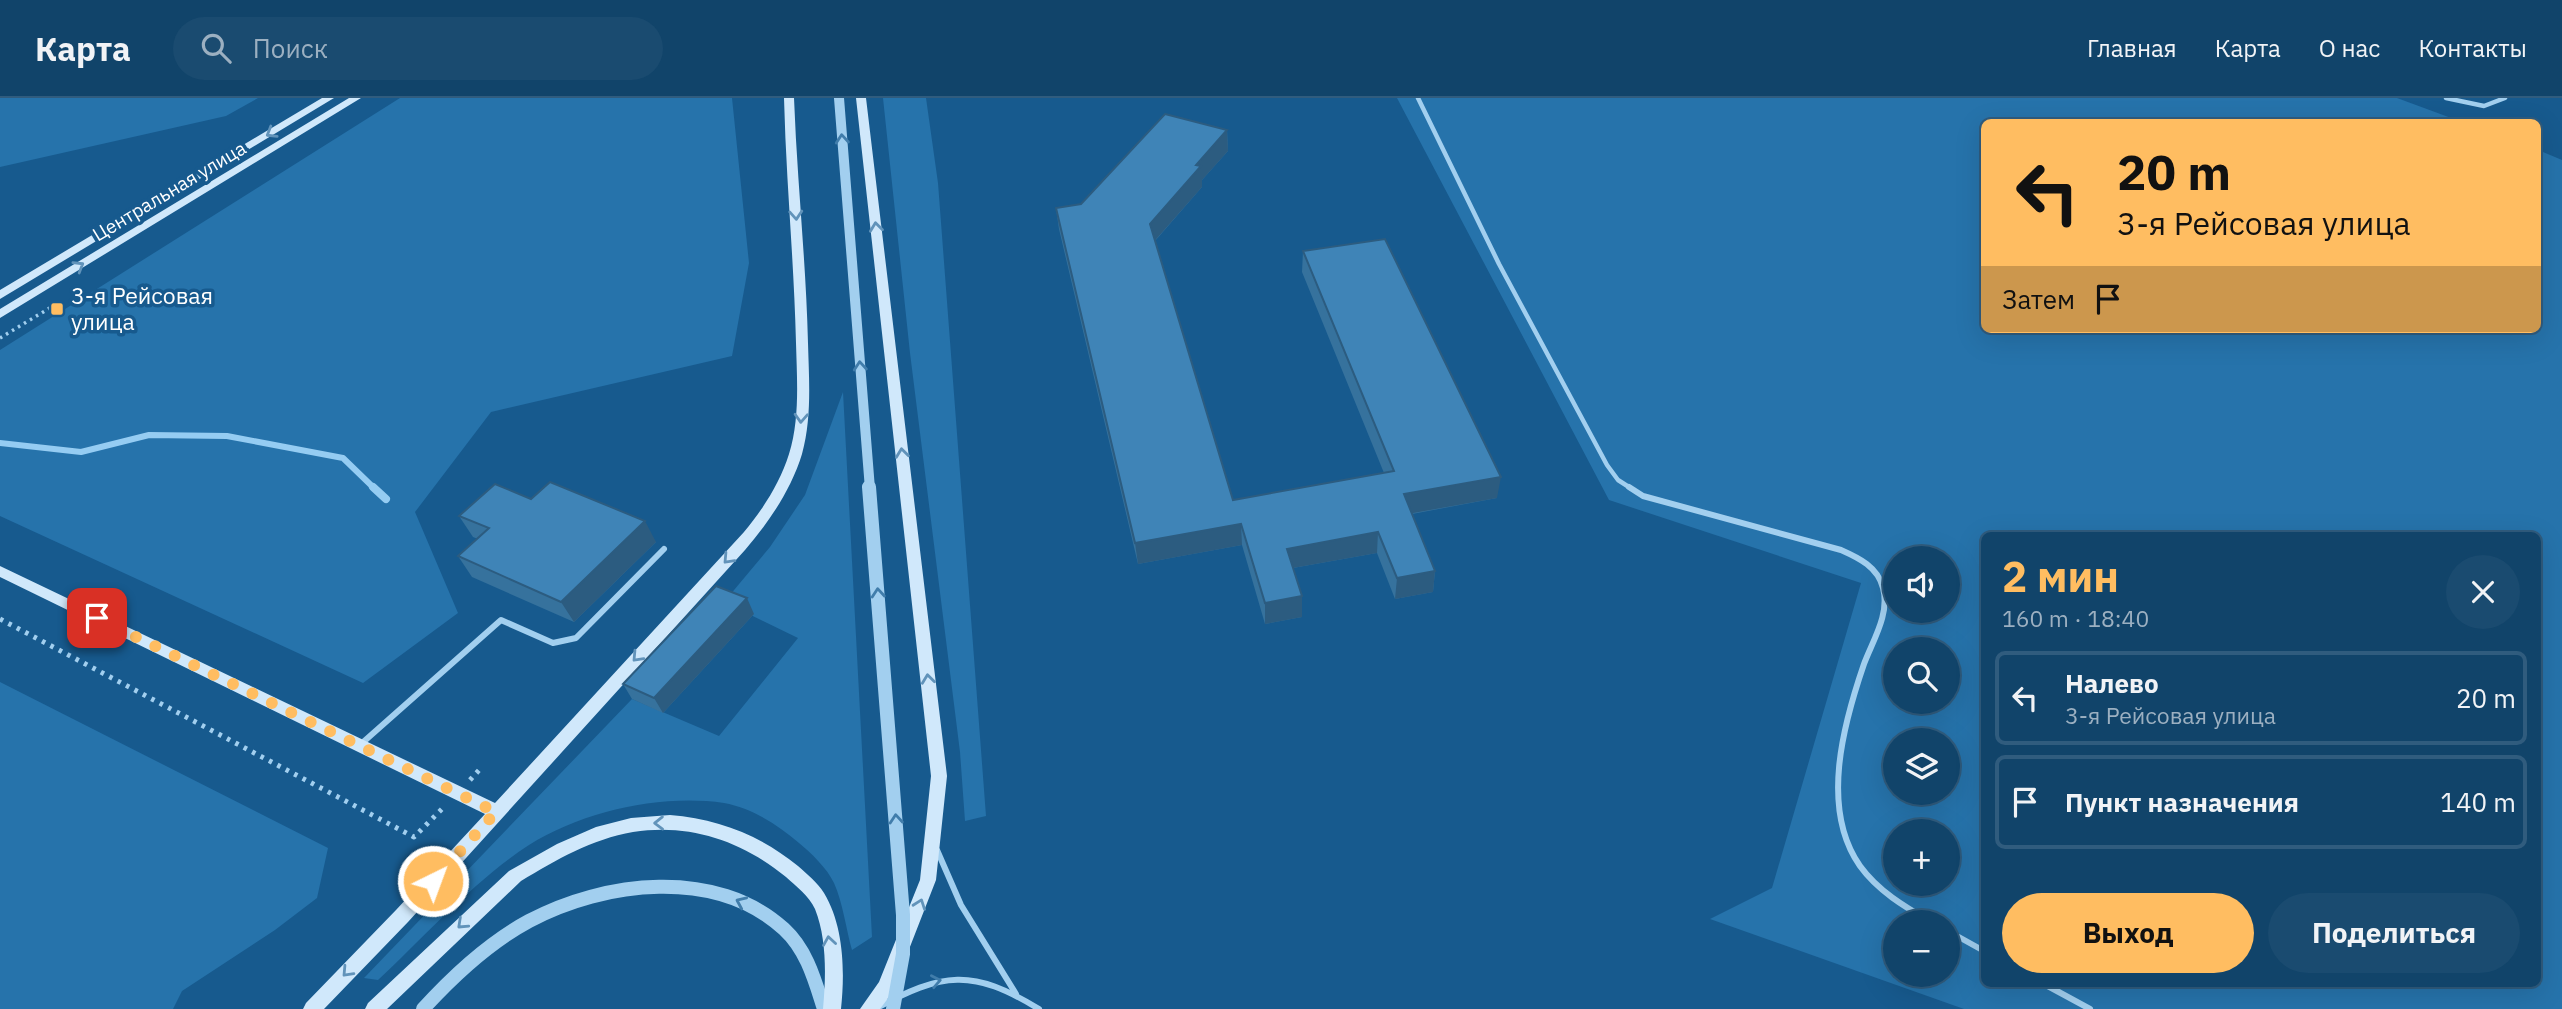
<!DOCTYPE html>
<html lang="ru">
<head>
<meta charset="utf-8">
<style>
  body { margin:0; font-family:"IBM Plex Sans",sans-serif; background:#1a4b70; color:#f1f3f6; height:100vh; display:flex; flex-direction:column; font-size:26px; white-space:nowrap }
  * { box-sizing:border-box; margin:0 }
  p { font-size:23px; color:#9cb0c1 }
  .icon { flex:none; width:38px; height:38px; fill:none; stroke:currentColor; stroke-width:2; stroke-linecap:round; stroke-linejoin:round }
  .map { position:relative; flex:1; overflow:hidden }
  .sheet { position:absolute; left:1981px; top:434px; width:560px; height:455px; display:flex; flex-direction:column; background:#11446a; border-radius:10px; box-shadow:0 7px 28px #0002,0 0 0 2px #305c7e }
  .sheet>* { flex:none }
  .banner { position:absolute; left:1981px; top:21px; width:560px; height:214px; border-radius:10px; box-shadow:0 7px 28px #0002,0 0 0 2px #305c7e; background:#ffbd61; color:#111; overflow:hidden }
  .fabs { position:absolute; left:1883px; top:448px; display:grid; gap:14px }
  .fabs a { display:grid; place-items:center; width:77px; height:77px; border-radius:50%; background:#11446a; box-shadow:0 7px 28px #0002,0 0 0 2px #305c7e; font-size:35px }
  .pin { position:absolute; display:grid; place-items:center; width:60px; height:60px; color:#fff; margin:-30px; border-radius:14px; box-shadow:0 4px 10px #0006 }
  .me { position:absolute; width:77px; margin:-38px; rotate:42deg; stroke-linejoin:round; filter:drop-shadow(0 0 5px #0008) }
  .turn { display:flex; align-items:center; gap:24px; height:147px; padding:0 21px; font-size:32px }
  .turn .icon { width:91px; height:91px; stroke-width:2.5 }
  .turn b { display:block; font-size:49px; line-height:60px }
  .then { display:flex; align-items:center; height:66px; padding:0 21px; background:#0003; gap:14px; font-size:26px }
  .round { display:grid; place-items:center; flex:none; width:74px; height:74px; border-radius:37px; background:#1a4b70 }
  .overview { display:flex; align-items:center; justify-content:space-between; height:119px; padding:0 21px }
  h1 { font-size:42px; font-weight:700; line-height:52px; color:#ffbd61 }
  .action { display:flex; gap:14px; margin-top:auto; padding:14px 21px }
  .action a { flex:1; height:80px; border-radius:42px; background:#ffbd61; color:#111; font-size:28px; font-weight:700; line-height:80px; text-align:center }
  .action a+a { background:#1a4b70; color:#f1f3f6 }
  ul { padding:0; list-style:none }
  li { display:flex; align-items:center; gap:21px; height:94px; margin:0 14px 10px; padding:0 7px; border:4px solid #305c7e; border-radius:10px }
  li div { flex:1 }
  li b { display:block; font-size:26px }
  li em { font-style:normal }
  header { display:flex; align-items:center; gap:42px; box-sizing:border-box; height:98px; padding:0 35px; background:#11446a; border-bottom:2px solid #305c7e }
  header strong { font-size:33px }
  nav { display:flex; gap:38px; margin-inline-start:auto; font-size:24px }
  .search { width:490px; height:63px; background:#1a4b70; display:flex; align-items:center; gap:18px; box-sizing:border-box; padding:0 24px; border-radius:38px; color:#9cb0c1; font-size:26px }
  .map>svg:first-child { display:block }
</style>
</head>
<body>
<header>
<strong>Карта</strong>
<div class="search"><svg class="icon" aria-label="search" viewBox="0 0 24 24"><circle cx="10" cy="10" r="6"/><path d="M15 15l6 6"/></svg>Поиск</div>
<nav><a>Главная</a><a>Карта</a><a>О нас</a><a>Контакты</a></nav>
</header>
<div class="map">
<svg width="2562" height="911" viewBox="0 0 2562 911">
  <rect width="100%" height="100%" fill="#175a8e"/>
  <path fill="#2673ab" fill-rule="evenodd" d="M0,0H258L226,18L0,69Z
    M400,0H732L749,165L732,258L491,314L415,414L458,515L363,585L0,418V252Z
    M883,0H926L938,85L986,718L965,723L960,654L910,255Z
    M1397,0H2397L2462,24H1984V231H2538V52L2562,62V911H1964L1710,821L1772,790L1861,485L1609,402ZM1984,438H2538V886H1984ZM1895,460H1948V513H1895ZM1895,551H1948V604H1895ZM1895,642H1948V695H1895ZM1895,733H1948V786H1895ZM1895,824H1948V877H1895Z
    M843,294L872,839L852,852C846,831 843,805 834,785C827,770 811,755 799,745C778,727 752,710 724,705C660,696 584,713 529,747C476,781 425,838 378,882L364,880L632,601L719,638L798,540L724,504L770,449L805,397Z
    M0,584L328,750L317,800L275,832L182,893L173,911H0Z"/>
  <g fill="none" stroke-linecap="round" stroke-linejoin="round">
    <path stroke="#95ccf2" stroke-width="6" d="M0,345L81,354L149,337L227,338L343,360L375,391"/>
    <path stroke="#95ccf2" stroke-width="8" d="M373,389L386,401"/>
    <path stroke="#a2cfef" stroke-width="3.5" stroke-dasharray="2.5 4.5" stroke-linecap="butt" d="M0,240L58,205"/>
    <path stroke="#a2cfef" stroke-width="5" stroke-dasharray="3.5 6" stroke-linecap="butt" d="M0,521L414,739L445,708
      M470,682L481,670"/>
    <path stroke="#a2cfef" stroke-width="4.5" d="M1418,0L1499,166L1607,367L1618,382L1632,391
      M2446,0L2484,8L2505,0"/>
    <path stroke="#a2cfef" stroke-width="6" d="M1629,389L1643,398L1841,452C1859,460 1878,469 1883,490C1890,516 1873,542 1864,566C1843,627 1820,711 1860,768C1878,793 1905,809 1931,824
      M361,646L501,522L553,545L576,540L664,451
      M937,752L961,807L1016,896
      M1948,833L1984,853
      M2044,886L2090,911
      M875,911C943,874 972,870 1039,911"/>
    <path stroke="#a2cfef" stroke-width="14" d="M423,911C454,877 488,845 529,823C604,783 716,769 784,831C807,852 815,883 824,911"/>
    <path fill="#d0e8fb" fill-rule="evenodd" d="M322,0H334L0,201V192Z
      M349,0H361L0,220V211Z
      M784,0H794C797,82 806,163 808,245C809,282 812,320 802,356C791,392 769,424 745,452L408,824L324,911H303L306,905L396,812L485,716L0,479V468L495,705L744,434C763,411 780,385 789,356C800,321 797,282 796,245C794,163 786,82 784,0Z
      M856,0H866L947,678L936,782L892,895L880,911H860L879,884L920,782L931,678Z
      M670,717C718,721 760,737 798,768C807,776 818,785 824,795C844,828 845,874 841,911H823C826,879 827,841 815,811C809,798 796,788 786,779C742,743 690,725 633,734C592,741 556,762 521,783L387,911H365L368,905L509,773L557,746L596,729L631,720Z"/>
    <path stroke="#a2cfef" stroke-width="10" d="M839,0L870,391"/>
    <path stroke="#a2cfef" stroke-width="14" d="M869,389L903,817V856L893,911"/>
  </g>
  <path fill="#36729d" d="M1227,32L1228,53L1202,82V89L1155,143L1233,402L1384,375L1302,174L1303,153L1497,400L1412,416L1435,473L1433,494L1395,501L1377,455L1293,470L1302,498V519L1265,526L1242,447L1138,466L1059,131L1056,110L1081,106Z
    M531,401L656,444L574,524L472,479L458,458L478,441L473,439L459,418Z
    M754,516L663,615L632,601L623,586Z"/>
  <path fill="#2c5c80" d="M1227,32L1228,53L1202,82V89L1151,147L1150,126L1196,67Z
    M1501,379L1497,400L1402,417L1404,396Z
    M645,423L656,444L574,524L561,504Z
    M1241,426L1242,447L1138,466L1135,445Z
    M1378,434L1377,455L1287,471V451Z
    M1435,473L1433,494L1395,501L1397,480Z
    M1302,498V519L1265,526V505Z
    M747,500L754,516L663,615L654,600Z"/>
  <path fill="#3f84b7" stroke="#2c5c80" stroke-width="2" d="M1165,16L1227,32L1196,67L1201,68L1150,126L1233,402L1394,373L1303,153L1385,141L1501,379L1404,396L1435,473L1397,480L1378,434L1287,451L1302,498L1265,505L1241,426L1135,445L1056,110L1081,106Z
    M550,384L645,423L561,504L458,458L489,430L459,418L495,386L531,401Z
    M716,488L747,500L654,600L623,586Z"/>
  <defs><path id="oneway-chevron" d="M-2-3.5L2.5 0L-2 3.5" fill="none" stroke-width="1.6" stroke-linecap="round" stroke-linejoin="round" transform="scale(1.75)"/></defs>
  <g stroke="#6193ba">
    <use href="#oneway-chevron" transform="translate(271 35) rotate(149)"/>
    <use href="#oneway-chevron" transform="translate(796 117) rotate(86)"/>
    <use href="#oneway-chevron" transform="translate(876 129) rotate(-97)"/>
    <use href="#oneway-chevron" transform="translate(79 168) rotate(-31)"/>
    <use href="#oneway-chevron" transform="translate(801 320) rotate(93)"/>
    <use href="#oneway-chevron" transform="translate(902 355) rotate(-97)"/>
    <use href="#oneway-chevron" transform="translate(728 461) rotate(133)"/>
    <use href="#oneway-chevron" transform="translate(637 559) rotate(133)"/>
    <use href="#oneway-chevron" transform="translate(928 581) rotate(-97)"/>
    <use href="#oneway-chevron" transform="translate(659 725) rotate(179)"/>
    <use href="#oneway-chevron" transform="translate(920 806) rotate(-70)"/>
    <use href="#oneway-chevron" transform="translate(462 826) rotate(137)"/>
    <use href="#oneway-chevron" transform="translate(829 843) rotate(-99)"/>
    <use href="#oneway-chevron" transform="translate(347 874) rotate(133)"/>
  </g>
  <g stroke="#417dab">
    <use href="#oneway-chevron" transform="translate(842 41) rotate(-95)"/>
    <use href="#oneway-chevron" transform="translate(860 268) rotate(-95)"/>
    <use href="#oneway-chevron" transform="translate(878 495) rotate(-95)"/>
    <use href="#oneway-chevron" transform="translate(896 721) rotate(-95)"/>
    <use href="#oneway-chevron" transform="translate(741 804) rotate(-156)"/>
    <use href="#oneway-chevron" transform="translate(936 883) rotate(-11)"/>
  </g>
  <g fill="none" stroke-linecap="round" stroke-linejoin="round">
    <path stroke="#ffbd61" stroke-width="12" stroke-dasharray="0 21.6" d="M97,520L496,714L433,783"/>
  </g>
  <rect fill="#ffbd61" stroke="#175a8e" stroke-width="2.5" x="50" y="204" width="14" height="14" rx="3.5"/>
  <g text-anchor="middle" stroke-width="7" stroke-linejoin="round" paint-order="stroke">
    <g font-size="19" fill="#fff" stroke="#175a8e">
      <text transform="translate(169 93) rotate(-31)" y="7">Центральная улица</text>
    </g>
    <g font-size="23" fill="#fff" stroke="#175a8e" text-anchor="start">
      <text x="71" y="206">3-я Рейсовая<tspan x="71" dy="26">улица</tspan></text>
    </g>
  </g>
</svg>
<div class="fabs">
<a><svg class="icon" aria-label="sound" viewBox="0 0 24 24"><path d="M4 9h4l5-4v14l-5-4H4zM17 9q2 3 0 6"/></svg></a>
<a><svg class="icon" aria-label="search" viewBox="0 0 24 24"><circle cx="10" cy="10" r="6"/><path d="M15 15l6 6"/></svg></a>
<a><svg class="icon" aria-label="layers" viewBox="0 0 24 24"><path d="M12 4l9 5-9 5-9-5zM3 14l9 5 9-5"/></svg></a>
<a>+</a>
<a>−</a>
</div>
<div class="pin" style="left:97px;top:520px;background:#d93025"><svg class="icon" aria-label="arrive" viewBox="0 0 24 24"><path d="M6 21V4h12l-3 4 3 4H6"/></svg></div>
<svg class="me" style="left:433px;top:783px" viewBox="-20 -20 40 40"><circle r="17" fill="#ffbd61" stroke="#fff" stroke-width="3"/><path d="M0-11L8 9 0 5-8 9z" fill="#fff"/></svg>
<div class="banner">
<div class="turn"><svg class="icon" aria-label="left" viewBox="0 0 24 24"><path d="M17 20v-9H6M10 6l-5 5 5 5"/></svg><div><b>20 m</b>3-я Рейсовая улица</div></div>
<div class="then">Затем<svg class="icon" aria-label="arrive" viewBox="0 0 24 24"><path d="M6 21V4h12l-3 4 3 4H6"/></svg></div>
</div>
<section class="sheet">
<div class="overview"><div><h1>2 мин</h1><p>160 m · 18:40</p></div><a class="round"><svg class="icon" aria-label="close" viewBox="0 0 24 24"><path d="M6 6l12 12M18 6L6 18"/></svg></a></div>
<ul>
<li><svg class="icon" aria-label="left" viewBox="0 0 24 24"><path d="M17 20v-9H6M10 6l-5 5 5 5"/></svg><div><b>Налево</b><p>3-я Рейсовая улица</p></div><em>20 m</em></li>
<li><svg class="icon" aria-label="arrive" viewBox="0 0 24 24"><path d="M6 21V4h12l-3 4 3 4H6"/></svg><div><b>Пункт назначения</b></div><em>140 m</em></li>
</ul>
<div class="action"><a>Выход</a><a>Поделиться</a></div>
</section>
</div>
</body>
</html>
